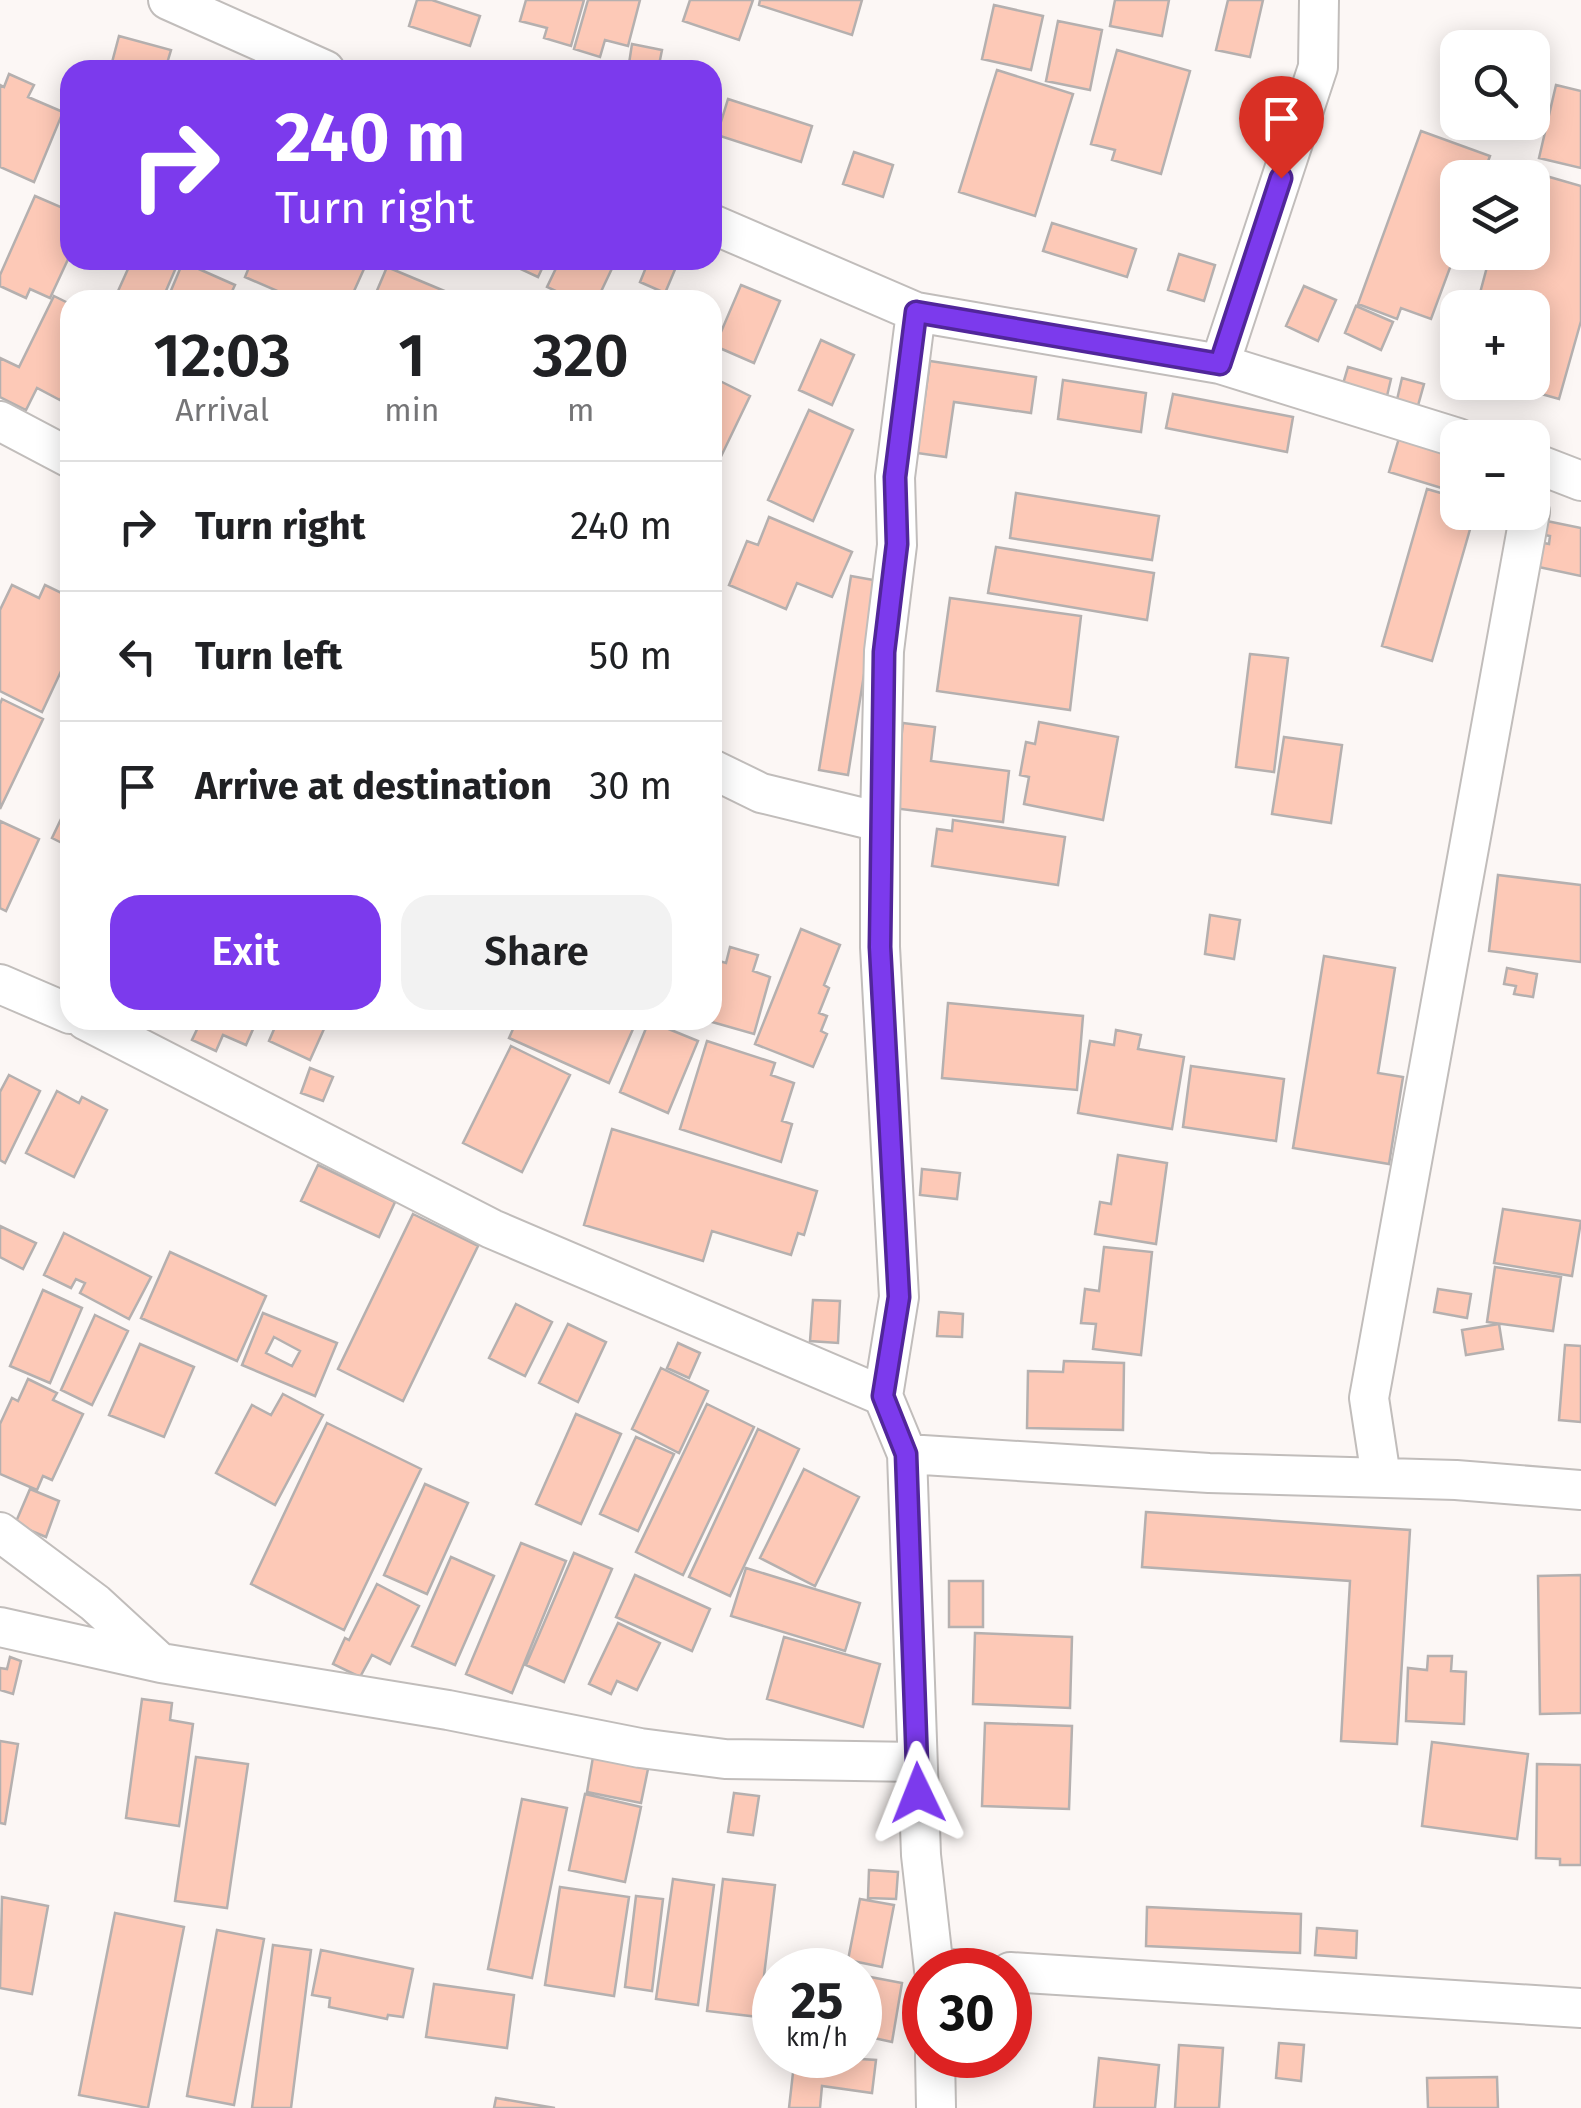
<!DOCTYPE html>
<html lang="en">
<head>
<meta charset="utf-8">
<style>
  body { margin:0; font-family:"Fira Sans",sans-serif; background:#f2f2f2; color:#202124; height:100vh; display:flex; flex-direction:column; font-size:38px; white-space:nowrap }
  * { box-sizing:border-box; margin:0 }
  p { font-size:32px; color:#757577 }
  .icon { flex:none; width:55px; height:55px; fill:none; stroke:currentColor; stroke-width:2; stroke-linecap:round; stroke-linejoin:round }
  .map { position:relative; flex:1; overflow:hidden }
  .side { position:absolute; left:60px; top:290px; width:662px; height:740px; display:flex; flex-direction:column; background:#fff; border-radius:30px; box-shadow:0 5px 25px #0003 }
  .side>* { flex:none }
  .top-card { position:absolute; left:60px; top:60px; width:662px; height:210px; border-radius:30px; box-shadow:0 5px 25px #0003; background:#7c3aed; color:#fff; overflow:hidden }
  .buttons { position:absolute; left:1440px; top:30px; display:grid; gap:20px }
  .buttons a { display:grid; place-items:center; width:110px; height:110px; border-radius:20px; background:#fff; box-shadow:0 5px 25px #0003; font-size:50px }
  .speed { position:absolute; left:752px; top:1948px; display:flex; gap:20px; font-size:50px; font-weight:700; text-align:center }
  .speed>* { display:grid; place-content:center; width:130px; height:130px; border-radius:50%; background:#fff; box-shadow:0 5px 25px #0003; line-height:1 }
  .speed small { font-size:25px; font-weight:400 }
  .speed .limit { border:15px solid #d22; background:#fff; color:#111 }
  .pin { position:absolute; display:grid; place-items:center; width:85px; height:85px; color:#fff; margin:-102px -42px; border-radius:50% 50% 50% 0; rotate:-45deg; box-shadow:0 0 10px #0007 }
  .pin .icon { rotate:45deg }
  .me { position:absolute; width:110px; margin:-55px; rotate:358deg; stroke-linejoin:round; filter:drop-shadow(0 0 8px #0008) }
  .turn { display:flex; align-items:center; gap:35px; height:210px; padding:0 50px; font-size:45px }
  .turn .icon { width:130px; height:130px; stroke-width:2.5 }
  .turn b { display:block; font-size:70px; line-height:85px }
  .eta { display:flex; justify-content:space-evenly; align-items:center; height:170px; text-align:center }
  .eta b { font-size:60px; font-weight:600; line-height:70px }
  .primary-button { display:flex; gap:20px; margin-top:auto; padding:20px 50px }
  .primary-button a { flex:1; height:115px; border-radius:30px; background:#7c3aed; color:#fff; font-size:40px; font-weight:600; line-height:115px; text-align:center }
  .primary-button a+a { background:#f2f2f2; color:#202124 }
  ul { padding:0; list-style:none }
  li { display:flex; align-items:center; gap:30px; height:130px; padding:0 50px; border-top:2px solid #e0e0e0 }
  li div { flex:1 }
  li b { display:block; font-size:38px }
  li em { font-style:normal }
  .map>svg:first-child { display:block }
</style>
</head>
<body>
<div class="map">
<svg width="1581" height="2108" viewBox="0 0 1581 2108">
  <rect width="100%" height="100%" fill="#fcf7f5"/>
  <path fill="#fdc9b7" stroke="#b5b0af" stroke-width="2.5" fill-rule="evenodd" d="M417,0H432L480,16L470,46L409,26Z
    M526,0H584L571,46L544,38L547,28L520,21Z
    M588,0H640L628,46L605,40L600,57L574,49Z
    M690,0H753L739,40L683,21Z
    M760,0H862L852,35L759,5Z
    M1115,0H1169L1162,36L1110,26Z
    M1228,0H1263L1250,57L1216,50Z
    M994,5L1043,16L1031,70L982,59Z
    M1058,21L1102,30L1090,90L1046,81Z
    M119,36L171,50L165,70H110Z
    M632,44L662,50L658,70H628Z
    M1117,50L1190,71L1161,174L1112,160L1115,150L1091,144Z
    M997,70L1073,94L1035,216L959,192Z
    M9,74L34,85L28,97L63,112L34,182L0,167V85L4,87Z
    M1556,85L1581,91V168L1539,158Z
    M728,99L812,126L801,162L717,135Z
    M1421,131L1490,156L1482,178H1458V246L1431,319L1401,308L1397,319L1358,304Z
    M854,152L893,165L883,197L843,184Z
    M1515,167L1581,186V321L1559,399L1499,382H1532V308H1476L1491,252H1532V178H1512Z
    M35,196L70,211V255L50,298L30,289L26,298L0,286V275Z
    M1052,223L1136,249L1127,277L1043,251Z
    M1179,254L1215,265L1204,301L1168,290Z
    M132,260H171L178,263L162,300H114Z
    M252,260H368L350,300H298L245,277Z
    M501,260H546L538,277Z
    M560,260H616L597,300H575L547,287Z
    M649,260H679L665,293L640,282Z
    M183,262L235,285L228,300H167Z
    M387,267L466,300H373Z
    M741,285L780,301L754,363L715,346Z
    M1304,286L1336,300L1318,341L1286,326Z
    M54,296L70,304V380L60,400L37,388L26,410L0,397V358L19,367Z
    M1356,306L1393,322L1381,350L1345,333Z
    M821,340L854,355L832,405L799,390Z
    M930,361L1036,377L1031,413L954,402L946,457L917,453Z
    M1348,367L1391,379L1387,396L1343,384Z
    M712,377L750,396L715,469L712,467Z
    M1402,378L1424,384L1417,409L1396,404Z
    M1063,380L1146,393L1141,432L1058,419Z
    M1173,394L1293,417L1287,452L1166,428Z
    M809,410L853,430L813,521L768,500Z
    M1399,438L1458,456V493L1389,472Z
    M1427,489L1458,498V512H1475L1432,661L1382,646Z
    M1016,493L1159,516L1152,560L1010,538Z
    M769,517L852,552L832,597L797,583L786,609L729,585L747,541L758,545Z
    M1537,519L1581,528V576L1534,566L1539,542L1549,544L1550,536L1535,533Z
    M996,547L1154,573L1147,620L988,593Z
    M851,576L879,581L848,775L819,770Z
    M12,585L39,598L45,585L70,597V652L42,712L0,691V610Z
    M950,598L1081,616L1070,710L937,691Z
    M1250,654L1288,658L1274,772L1236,767Z
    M2,699L43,719L0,809V704Z
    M1039,722L1118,737L1103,820L1024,804L1029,777L1020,775L1026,742L1035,744Z
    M903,723L935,727L931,761L1009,771L1003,822L893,808Z
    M1284,737L1342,745L1331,823L1272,814Z
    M70,800V847L52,838Z
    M953,820L1065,837L1058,885L932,866L937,829L952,831Z
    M0,821L39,839L6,911L0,908Z
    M1498,875L1581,885V962L1489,951Z
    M1210,915L1240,920L1234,959L1205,954Z
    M801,929L840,945L824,985L829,988L819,1013L827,1016L821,1031L827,1034L813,1067L755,1044Z
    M730,947L758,955L753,971L770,977L754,1034L705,1020H712V959L726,963Z
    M1324,956L1395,968L1378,1073L1403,1077L1389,1164L1293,1148Z
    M1507,968L1537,974L1533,997L1514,994L1516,986L1504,984Z
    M948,1003L1083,1016L1077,1090L942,1078Z
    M189,1020H257L246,1045L223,1035L216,1051L192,1040L199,1025Z
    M278,1020H328L310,1060L269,1041Z
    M517,1020H637L609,1083L509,1038Z
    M649,1021L698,1041L668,1113L620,1092Z
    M1116,1030L1141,1035L1138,1049L1184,1057L1172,1129L1078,1113L1090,1041L1114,1045Z
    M707,1041L775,1063L771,1075L794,1083L782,1121L792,1124L781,1162L680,1129Z
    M511,1046L570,1075L522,1172L463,1143Z
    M1191,1066L1284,1079L1276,1141L1183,1127Z
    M310,1068L333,1077L323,1101L301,1093Z
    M9,1075L40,1091L5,1163L0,1160V1092Z
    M57,1091L79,1103L82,1097L107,1110L74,1177L26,1153Z
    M612,1129L817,1191L804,1235L798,1233L791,1255L712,1231L703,1261L584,1225Z
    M1118,1155L1167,1163L1156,1244L1095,1234L1100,1202L1111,1204Z
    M318,1165L395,1202L379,1237L301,1201Z
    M922,1169L960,1173L957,1199L920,1195Z
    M1503,1209L1581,1221L1572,1276L1494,1263Z
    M413,1214L478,1246L403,1401L338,1369Z
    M0,1226L36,1243L23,1269L0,1257Z
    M64,1233L151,1277L129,1319L80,1293L85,1283L76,1279L71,1288L44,1275Z
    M1104,1247L1152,1252L1141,1355L1093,1349L1096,1324L1081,1323L1085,1289L1099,1291Z
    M170,1252L266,1296L237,1361L141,1318Z
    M1495,1267L1561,1277L1553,1331L1487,1322Z
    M1438,1289L1471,1294L1467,1318L1434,1312Z
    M43,1290L82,1308L50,1383L10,1366Z
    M813,1300L840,1301L838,1343L810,1341Z
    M516,1304L552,1322L525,1376L489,1358Z
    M939,1312L963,1314L962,1337L937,1336Z
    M263,1313L337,1343L315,1396L242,1365ZM274,1337L300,1351L292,1366L266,1353Z
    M95,1315L128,1331L92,1405L61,1390Z
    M568,1324L606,1342L578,1402L539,1383Z
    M1499,1324L1503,1349L1466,1355L1462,1330Z
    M678,1343L700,1353L689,1378L667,1368Z
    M140,1344L194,1367L164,1437L109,1415Z
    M1565,1345L1581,1346V1422L1559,1420Z
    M1064,1361L1124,1363L1123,1430L1027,1428L1028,1371L1063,1372Z
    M661,1368L708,1391L679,1453L632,1429Z
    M28,1379L57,1393L53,1400L83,1414L52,1480L43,1476L37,1490L0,1474V1424L12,1398L18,1401Z
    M283,1394L323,1415L275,1505L216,1473L252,1405L271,1415Z
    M707,1404L754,1427L683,1575L636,1552Z
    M576,1414L621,1434L581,1524L536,1504Z
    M327,1423L421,1469L344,1630L251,1584Z
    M758,1429L799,1449L730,1596L689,1577Z
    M636,1437L674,1454L638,1531L600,1514Z
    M804,1469L859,1497L815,1586L760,1558Z
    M425,1484L468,1503L427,1594L384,1575Z
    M30,1489L59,1501L46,1537L15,1524Z
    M1146,1512L1410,1530L1397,1744L1341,1741L1350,1581L1142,1567Z
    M521,1543L566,1561L512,1693L466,1674Z
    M574,1553L612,1569L564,1682L526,1665Z
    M451,1557L494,1576L455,1665L412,1646Z
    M746,1568L860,1603L845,1651L731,1616Z
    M635,1575L710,1609L692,1651L616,1617Z
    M1581,1575V1713L1540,1714L1538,1576Z
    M949,1581H983V1627H949Z
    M377,1584L419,1606L390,1664L372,1655L360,1677L333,1664L345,1638L349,1640Z
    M618,1623L660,1643L637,1690L617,1681L611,1694L589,1684Z
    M975,1633L1072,1637L1070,1708L973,1704Z
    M784,1637L880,1664L863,1727L767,1699Z
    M1428,1656H1452L1451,1671L1466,1672L1464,1724L1406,1721L1408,1668L1427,1670Z
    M10,1657L21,1661L13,1694L0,1690V1668L7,1669Z
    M142,1699L172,1703L170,1720L193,1724L179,1826L126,1818Z
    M985,1723L1072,1726L1069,1809L982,1806Z
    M0,1741L18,1744L5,1824L0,1823Z
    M1432,1742L1528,1754L1517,1839L1422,1826Z
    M196,1757L248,1764L227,1908L175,1901Z
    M593,1757L648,1769L641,1803L587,1792Z
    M1537,1764L1581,1765V1865H1560V1859L1536,1858Z
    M734,1793L759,1796L753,1835L728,1832Z
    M585,1794L641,1807L625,1882L569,1870Z
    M522,1799L567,1808L532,1978L488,1969Z
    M869,1870L898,1872L896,1899L868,1898Z
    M673,1879L714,1885L698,2005L656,1999Z
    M723,1879L775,1885L759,2017L707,2011Z
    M560,1887L629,1897L614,1996L545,1985Z
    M636,1896L663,1899L652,1991L625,1987Z
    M2,1897L48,1906L32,1994L0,1988Z
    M860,1899L894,1905L882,1967L848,1960Z
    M1147,1907L1301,1914L1300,1953L1146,1946Z
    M115,1913L184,1927L148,2108L79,2095Z
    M1317,1928L1357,1931L1356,1958L1315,1955Z
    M217,1930L264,1939L234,2105L187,2096Z
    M273,1945L311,1950L291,2108H252Z
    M321,1950L413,1969L403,2017L388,2015L387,2019L329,2007L330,1998L312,1995Z
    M860,1975L902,1983L892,2042L860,2035Z
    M434,1984L514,1995L507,2048L426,2037Z
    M1279,2043L1304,2045L1301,2081L1276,2078Z
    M1179,2045L1223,2048L1219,2108H1175Z
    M795,2055L876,2060L872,2093L822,2086L820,2108H789Z
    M1099,2058L1159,2065L1155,2108H1094Z
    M1497,2077L1498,2108H1428L1427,2078Z
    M496,2098L555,2108H494Z"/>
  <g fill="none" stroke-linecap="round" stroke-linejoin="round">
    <defs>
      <path id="street" d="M168,0L325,70
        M712,224L916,312L1220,364L1458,438
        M916,312L895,477L897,545L884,651L880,822V947L899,1297L883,1396L907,1454L921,1855L934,1970
        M1220,364L1318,67L1319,0
        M0,421L70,458
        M1532,462L1581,481
        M712,769L761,793L880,822
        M0,984L70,1014
        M85,1020L492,1229L883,1396
        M907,1454L1209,1473L1456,1480L1581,1490
        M1381,1477L1369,1398L1530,512
        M0,1532L95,1603L157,1660
        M0,1627L161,1663L448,1710L640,1748L725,1759L917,1762
        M934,1968L971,1970
        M1010,1972L1581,2008
        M935,2055L936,2108"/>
    </defs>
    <use href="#street" stroke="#c1bdbb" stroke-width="42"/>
    <use href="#street" stroke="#fff" stroke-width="38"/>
  </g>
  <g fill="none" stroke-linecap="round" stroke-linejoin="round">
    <defs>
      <path id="route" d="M918,1793L906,1454L883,1396L899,1297L880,947L884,652L897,544L895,477L916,312L1220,364L1281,178"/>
    </defs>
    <use href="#route" stroke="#51269a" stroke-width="25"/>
    <use href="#route" stroke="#7c3aed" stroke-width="18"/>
  </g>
</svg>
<div class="buttons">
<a><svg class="icon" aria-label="search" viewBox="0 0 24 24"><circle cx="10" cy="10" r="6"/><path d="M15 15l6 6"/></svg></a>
<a><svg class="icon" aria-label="layers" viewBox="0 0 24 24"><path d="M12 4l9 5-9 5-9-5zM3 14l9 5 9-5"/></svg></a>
<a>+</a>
<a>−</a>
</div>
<div class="speed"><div>25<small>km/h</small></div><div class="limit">30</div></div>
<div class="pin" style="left:1281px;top:178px;background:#d93025"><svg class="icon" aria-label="arrive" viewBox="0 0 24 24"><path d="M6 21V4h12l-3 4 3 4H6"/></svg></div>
<svg class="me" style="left:918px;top:1793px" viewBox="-20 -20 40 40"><path d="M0-17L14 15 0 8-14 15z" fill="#7c3aed" stroke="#fff" stroke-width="4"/></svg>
<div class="top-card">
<div class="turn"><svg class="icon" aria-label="right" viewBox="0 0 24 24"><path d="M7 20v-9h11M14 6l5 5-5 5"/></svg><div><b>240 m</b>Turn right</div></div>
</div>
<section class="side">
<div class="eta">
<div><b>12:03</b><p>Arrival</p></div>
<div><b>1</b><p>min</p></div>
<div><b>320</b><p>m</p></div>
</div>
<ul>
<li><svg class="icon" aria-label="right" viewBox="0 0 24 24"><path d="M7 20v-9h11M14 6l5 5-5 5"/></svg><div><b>Turn right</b></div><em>240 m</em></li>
<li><svg class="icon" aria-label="left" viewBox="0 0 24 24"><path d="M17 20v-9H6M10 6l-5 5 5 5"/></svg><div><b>Turn left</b></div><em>50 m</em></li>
<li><svg class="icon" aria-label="arrive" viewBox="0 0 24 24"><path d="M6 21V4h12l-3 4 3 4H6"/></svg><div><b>Arrive at destination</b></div><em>30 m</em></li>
</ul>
<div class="primary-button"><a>Exit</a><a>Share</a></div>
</section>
</div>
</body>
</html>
